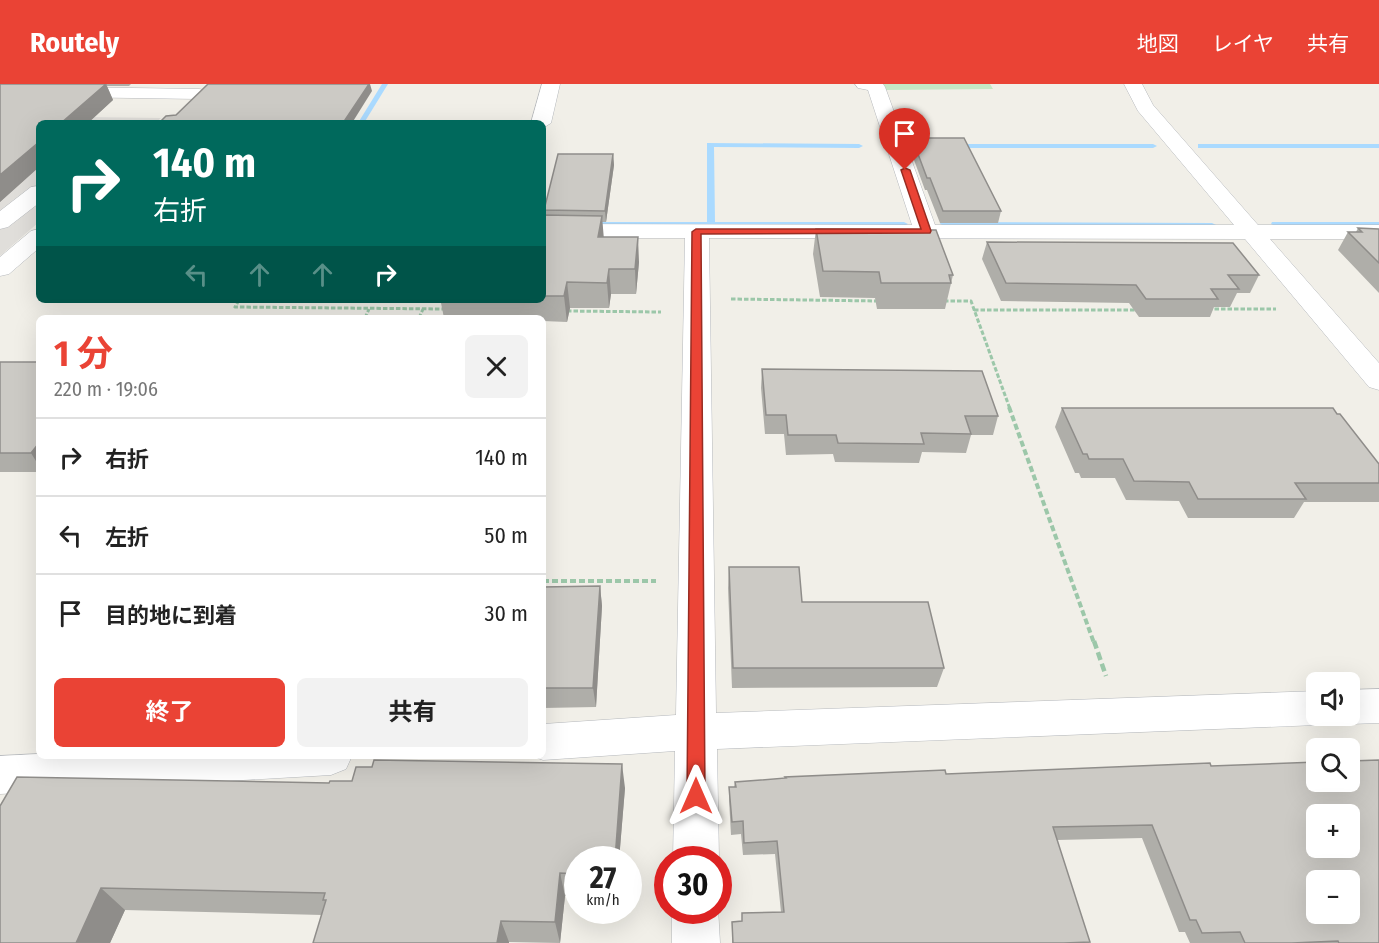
<!DOCTYPE html>
<html lang="ja">
<head>
<meta charset="utf-8">
<style>
  body { margin:0; font-family:"Fira Sans Condensed","Noto Sans JP",sans-serif; background:#f2f2f2; color:#222; height:100vh; display:flex; flex-direction:column; font-size:22px; white-space:nowrap }
  * { box-sizing:border-box; margin:0 }
  p { font-size:20px; color:#767676 }
  .icon { flex:none; width:33px; height:33px; fill:none; stroke:currentColor; stroke-width:2; stroke-linecap:round; stroke-linejoin:round }
  .map { position:relative; flex:1; overflow:hidden }
  .details { position:absolute; left:36px; top:231px; width:510px; height:444px; display:flex; flex-direction:column; background:#fff; border-radius:9px; box-shadow:0 6px 24px #0002 }
  .details>* { flex:none }
  .banner { position:absolute; left:36px; top:36px; width:510px; height:183px; border-radius:9px; box-shadow:0 6px 24px #0002; background:#00695c; color:#fff; overflow:hidden }
  .buttons { position:absolute; left:1306px; top:588px; display:grid; gap:12px }
  .buttons a { display:grid; place-items:center; width:54px; height:54px; border-radius:9px; background:#fff; box-shadow:0 6px 24px #0002; font-size:30px }
  .speed { position:absolute; left:564px; top:762px; display:flex; gap:12px; font-size:30px; font-weight:700; text-align:center }
  .speed>* { display:grid; place-content:center; width:78px; height:78px; border-radius:50%; background:#fff; box-shadow:0 6px 24px #0002; line-height:1 }
  .speed small { font-size:15px; font-weight:400 }
  .speed .limit { border:9px solid #d22; background:#fff; color:#111 }
  .pin { position:absolute; display:grid; place-items:center; width:51px; height:51px; color:#fff; margin:-62px -26px; border-radius:50% 50% 50% 0; rotate:-45deg; box-shadow:0 0 6px #0007 }
  .pin .icon { rotate:45deg }
  .me { position:absolute; width:66px; margin:-33px; rotate:0deg; stroke-linejoin:round; filter:drop-shadow(0 0 4px #0008) }
  .turn { display:flex; align-items:center; gap:21px; height:126px; padding:0 18px; font-size:27px }
  .turn .icon { width:78px; height:78px; stroke-width:2.5 }
  .turn b { display:block; font-size:42px; line-height:51px }
  .lanes { display:flex; align-items:center; height:57px; padding:0 18px; background:#0003; justify-content:center; gap:30px; direction:ltr }
  .lanes .off { opacity:.35 }
  .round { display:grid; place-items:center; flex:none; width:63px; height:63px; border-radius:9px; background:#f2f2f2 }
  .overview { display:flex; align-items:center; justify-content:space-between; height:102px; padding:0 18px }
  h1 { font-size:36px; font-weight:700; line-height:45px; color:#ea4335 }
  .button { display:flex; gap:12px; margin-top:auto; padding:12px 18px }
  .button a { flex:1; height:69px; border-radius:9px; background:#ea4335; color:#fff; font-size:24px; font-weight:700; line-height:69px; text-align:center }
  .button a+a { background:#f2f2f2; color:#222 }
  ul { padding:0; list-style:none }
  li { display:flex; align-items:center; gap:18px; height:78px; padding:0 18px; border-top:2px solid #e0e0e0 }
  li div { flex:1 }
  li b { display:block; font-size:22px }
  li em { font-style:normal }
  header { display:flex; align-items:center; gap:36px; box-sizing:border-box; height:84px; padding:0 30px; background:#ea4335; color:#fff }
  header strong { font-size:28px }
  nav { display:flex; gap:33px; margin-inline-start:auto; font-size:21px }
  .map>svg:first-child { display:block }
</style>
</head>
<body>
<header>
<strong>Routely</strong>
<nav><a>地図</a><a>レイヤ</a><a>共有</a></nav>
</header>
<div class="map">
<svg width="1379" height="859" viewBox="0 0 1379 859">
  <rect width="100%" height="100%" fill="#f1efe8"/>
  <path fill="#e0deda" d="M0,32L161,34L155,39H39V138L0,172Z"/>
  <path fill="#c5e8c5" d="M882,0H990L993,5L885,6Z"/>
  <g fill="none" stroke-linecap="round" stroke-linejoin="round">
    <path fill="#aadaff" fill-rule="evenodd" d="M382,0H388L364,39H358Z
      M707,59L859,60L863,62L859,64L714,63L715,138H904L908,140L904,142H586L582,140L586,138H707Z
      M951,60H1153L1157,62L1153,64H951Z
      M1198,60H1379V64H1198Z
      M941,138L1212,139L1216,141L1212,143L944,142L940,140Z
      M1272,138H1379V142H1275L1271,140Z"/>
    <defs>
      <path id="minor" d="M542,0H560L551,39L543,44V39H531Z
        M855,0H883L885,3L935,141H1234L1138,27L1124,0H1142L1153,21L1258,141H1379V155H1270L1379,279V306L1369,303L1245,155L709,154L716,629L1317,607V632H1333L1331,636L1317,641L717,665L719,776H673L675,667L543,676L532,672H543V640L676,631L685,154H543V140L912,141L868,6L858,4Z
        M0,2L199,5L205,6L208,10L205,14L199,15L0,12Z
        M39,102V119L8,143L0,145V127L31,103Z
        M39,145V164L9,190L0,192V173L31,147Z
        M1379,605V639L1350,640L1336,635L1334,632H1350V606Z
        M39,670V672H352L346,685L331,691L0,710V672Z
        M718,823L720,859H672V826H718Z"/>
    </defs>
    <use href="#minor" stroke="#b5b8bc" stroke-width="1"/>
    <path stroke="#9cc7a9" stroke-width="3" stroke-dasharray="4.5 2" stroke-linecap="butt" d="M731,215L880,217
      M239,216L235,223L445,225
      M944,217H971L1010,325
      M1208,225H1276
      M974,226H1138
      M567,227L661,228
      M365,234L369,225
      M419,234L423,225"/>
    <path stroke="#9cc7a9" stroke-width="4" stroke-dasharray="6 3" stroke-linecap="butt" d="M1009,323L1094,559
      M543,497H656"/>
    <path stroke="#9cc7a9" stroke-width="4.5" stroke-dasharray="8 4" stroke-linecap="butt" d="M1094,557L1106,592"/>
    <use href="#minor" fill="#fff" fill-rule="evenodd"/>
  </g>
  <path fill="#afaea9" d="M0,0H131L129,2H107L113,16L88,39H39V83L0,118Z
    M912,54L1001,127L998,139H940L927,106H925L910,65Z
    M613,70L614,81L606,138H602L603,153L639,178L636,210H611L609,224H570L567,238L543,237V234H444L441,219L412,218V216H543V131H545L544,126Z
    M1358,144L1379,145V209L1338,166L1348,148H1356Z
    M816,145L953,191L945,225H877L875,214L820,213L813,170Z
    M987,158L1259,191L1250,209H1237L1230,223H1214L1210,233H1139L1129,219L1001,217L982,175Z
    M0,278H39V388H0Z
    M762,285L998,332L993,351H971L966,369L922,368L919,379L835,378L833,370L786,371L784,350H765L761,304Z
    M1062,324L1379,380V418H1304L1294,434H1188L1179,417L1126,416L1115,394H1081L1079,389H1075L1055,343Z
    M729,483L944,584L937,603L732,604L728,504Z
    M600,502L602,522L596,623L543,624V503Z
    M1211,682L1379,859H1190L1185,848H1179L1142,754L1057,756L1090,858L1089,859H732V838L742,837V829L781,828L775,770L743,771L741,750L731,751L729,716V703H734L735,698L946,690Z
    M625,704L619,776H578V812H565L560,859L509,858V859H313L322,831L125,826L110,859H0V722Z"/>
  <path fill="#8f8d8a" d="M106,0L113,16L88,39H61Z
    M369,0H370L372,7L352,39H343Z
    M39,58V83L0,118V91Z
    M613,70L614,81L606,138L605,127Z
    M602,132L604,156L598,153Z
    M638,153L639,178L636,210L635,185Z
    M609,185L611,210L609,224L607,199Z
    M567,198L570,224L567,238L564,212Z
    M39,359V382L31,369Z
    M600,502L602,522L596,623L593,604Z
    M622,680L625,704L619,776H615Z
    M560,789L565,812L560,859L555,838Z
    M101,804L125,826L110,859H76Z
    M501,837L509,858V859H497Z"/>
  <path fill="#cccac5" stroke="#8f8d8a" stroke-width="1.5" fill-rule="evenodd" d="M0,0H106L61,39H39V58L0,91Z
    M208,0H369L343,39H159L166,32L176,31Z
    M912,54H964L1001,127H943L930,94H927Z
    M558,70H613L605,127L544,126Z
    M543,131L602,132L598,153H638L635,185H609L607,199L567,198L564,212H543Z
    M1358,144L1379,145V179L1348,148H1362Z
    M816,145L936,146L953,191H949L951,199H881L879,188L823,187Z
    M987,158L1233,159L1259,191H1228L1239,205H1211L1218,215H1146L1136,201L1006,199Z
    M0,278H39V359L31,369H0Z
    M762,285L982,287L998,332H965L971,350L921,349L924,360L838,359L836,351H788L786,331H766Z
    M1062,324H1333L1337,330H1340L1379,380V399H1295L1306,415H1198L1189,398L1134,397L1123,375H1089L1087,370H1083Z
    M729,483H799L802,518H928L944,584H733Z
    M600,502L593,604H543V503Z
    M374,676L622,680L615,776H578V790L560,789L555,838L501,837L497,859H313L326,816H323L325,809L101,804L76,859H0V722L17,693L329,699L330,697H352L356,683H372Z
    M1379,676V859H1339L1338,857L1292,859H1245L1240,848L1202,849L1196,836H1190L1152,741L1053,743L1090,858L1064,859H733L732,838L742,837V829L784,828L777,757L744,759L743,737L732,738L729,703H736L735,698L786,694L785,693L945,686L946,690L1210,679L1211,682L1317,678V698H1350V677ZM1317,730H1350V764H1317ZM1317,796H1350V830H1317Z"/>
  <path fill="#ea4335" stroke="#982c22" stroke-width="1.5" d="M905,84L910,86L931,147L930,149L701,150L705,712L702,717L696,720L690,717L687,712L692,148L696,145H921L901,86Z"/>
</svg>
<div class="buttons">
<a><svg class="icon" aria-label="sound" viewBox="0 0 24 24"><path d="M4 9h4l5-4v14l-5-4H4zM17 9q2 3 0 6"/></svg></a>
<a><svg class="icon" aria-label="search" viewBox="0 0 24 24"><circle cx="10" cy="10" r="6"/><path d="M15 15l6 6"/></svg></a>
<a>+</a>
<a>−</a>
</div>
<div class="speed"><div>27<small>km/h</small></div><div class="limit">30</div></div>
<div class="pin" style="left:905px;top:86px;background:#d93025"><svg class="icon" aria-label="arrive" viewBox="0 0 24 24"><path d="M6 21V4h12l-3 4 3 4H6"/></svg></div>
<svg class="me" style="left:696px;top:712px" viewBox="-20 -20 40 40"><path d="M0-17L14 15 0 8-14 15z" fill="#ea4335" stroke="#fff" stroke-width="4"/></svg>
<div class="banner">
<div class="turn"><svg class="icon" aria-label="right" viewBox="0 0 24 24"><path d="M7 20v-9h11M14 6l5 5-5 5"/></svg><div><b>140 m</b>右折</div></div>
<div class="lanes"><svg class="icon off" aria-label="left" viewBox="0 0 24 24"><path d="M17 20v-9H6M10 6l-5 5 5 5"/></svg><svg class="icon off" aria-label="ahead" viewBox="0 0 24 24"><path d="M12 20V5M6 11l6-6 6 6"/></svg><svg class="icon off" aria-label="ahead" viewBox="0 0 24 24"><path d="M12 20V5M6 11l6-6 6 6"/></svg><svg class="icon" aria-label="right" viewBox="0 0 24 24"><path d="M7 20v-9h11M14 6l5 5-5 5"/></svg></div>
</div>
<section class="details">
<div class="overview"><div><h1>1 分</h1><p>220 m · 19:06</p></div><a class="round"><svg class="icon" aria-label="close" viewBox="0 0 24 24"><path d="M6 6l12 12M18 6L6 18"/></svg></a></div>
<ul>
<li><svg class="icon" aria-label="right" viewBox="0 0 24 24"><path d="M7 20v-9h11M14 6l5 5-5 5"/></svg><div><b>右折</b></div><em>140 m</em></li>
<li><svg class="icon" aria-label="left" viewBox="0 0 24 24"><path d="M17 20v-9H6M10 6l-5 5 5 5"/></svg><div><b>左折</b></div><em>50 m</em></li>
<li><svg class="icon" aria-label="arrive" viewBox="0 0 24 24"><path d="M6 21V4h12l-3 4 3 4H6"/></svg><div><b>目的地に到着</b></div><em>30 m</em></li>
</ul>
<div class="button"><a>終了</a><a>共有</a></div>
</section>
</div>
</body>
</html>
